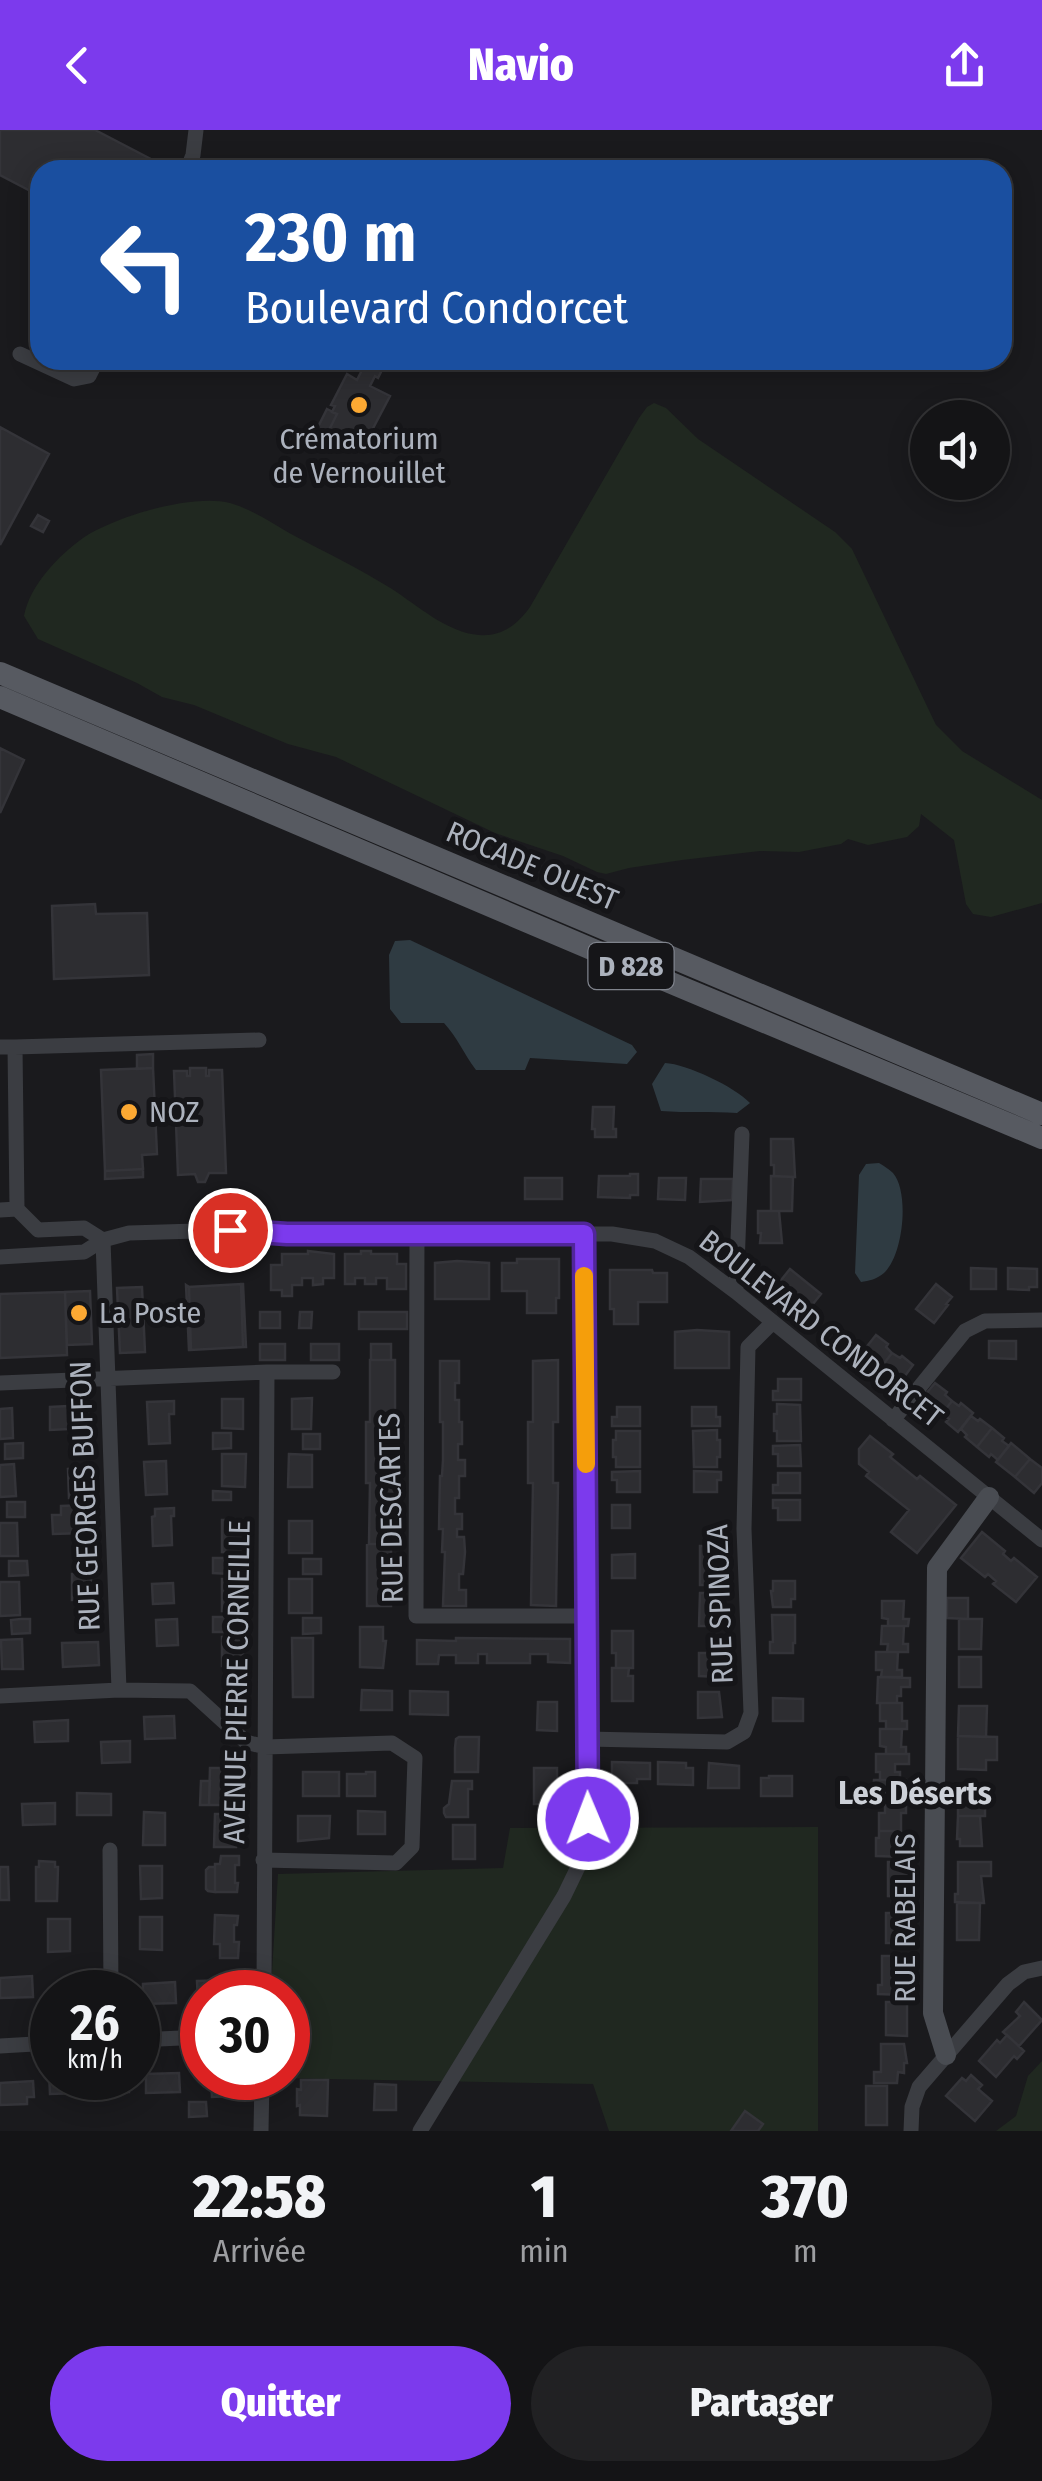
<!DOCTYPE html>
<html lang="fr">
<head>
<meta charset="utf-8">
<style>
  body { margin:0; font-family:"Fira Sans Condensed",sans-serif; background:#212123; color:#f1f3f6; height:100vh; display:flex; flex-direction:column; font-size:38px; white-space:nowrap }
  * { box-sizing:border-box; margin:0 }
  p { font-size:32px; color:#9d9ea1 }
  .icon { flex:none; width:55px; height:55px; fill:none; stroke:currentColor; stroke-width:2; stroke-linecap:round; stroke-linejoin:round }
  .map { position:relative; height:2001px; overflow:hidden }
  .panel { display:flex; flex-direction:column; background:#141416; flex:1 }
  .panel>* { flex:none }
  .top-card { position:absolute; left:30px; top:30px; width:982px; height:210px; border-radius:30px; box-shadow:0 5px 25px #0003,0 0 0 2px #333335; background:#1a4fa0; color:#fff; overflow:hidden }
  .fabs { position:absolute; left:910px; top:270px; display:grid; gap:20px }
  .fabs a { display:grid; place-items:center; width:100px; height:100px; border-radius:50%; background:#141416; box-shadow:0 5px 25px #0003,0 0 0 2px #333335; font-size:50px }
  .speed { position:absolute; left:30px; top:1840px; display:flex; gap:20px; font-size:50px; font-weight:700; text-align:center }
  .speed>* { display:grid; place-content:center; width:130px; height:130px; border-radius:50%; background:#141416; box-shadow:0 5px 25px #0003,0 0 0 2px #333335; line-height:1 }
  .speed small { font-size:25px; font-weight:400 }
  .speed .limit { border:15px solid #d22; background:#fff; color:#111 }
  .pin { position:absolute; display:grid; place-items:center; width:85px; height:85px; color:#fff; margin:-42px; border:5px solid #fff; border-radius:50%; box-shadow:0 2px 10px #0007 }
  .me { position:absolute; width:110px; margin:-55px; rotate:359deg; stroke-linejoin:round; filter:drop-shadow(0 0 8px #0008) }
  .turn { display:flex; align-items:center; gap:35px; height:210px; padding:0 50px; font-size:45px }
  .turn .icon { width:130px; height:130px; stroke-width:2.5 }
  .turn b { display:block; font-size:70px; line-height:85px }
  .eta { display:flex; justify-content:space-evenly; align-items:center; height:170px; text-align:center }
  .eta b { font-size:60px; font-weight:800; line-height:70px }
  .primary-button { display:flex; gap:20px; margin-top:auto; padding:20px 50px }
  .primary-button a { flex:1; height:115px; border-radius:60px; background:#7c3aed; color:#fff; font-size:40px; font-weight:800; line-height:115px; text-align:center }
  .primary-button a+a { background:#212123; color:#f1f3f6 }
  header { display:flex; justify-content:space-between; align-items:center; height:130px; padding:0 50px; background:#7c3aed; color:#fff; font-size:45px; font-weight:800 }
  .map>svg:first-child { display:block }
</style>
</head>
<body>
<header><svg class="icon" aria-label="back" viewBox="0 0 24 24"><path d="M15 5l-7 7 7 7"/></svg>Navio<svg class="icon" aria-label="share" viewBox="0 0 24 24"><path d="M12 15V3M7 8l5-5 5 5M5 13v7h14v-7"/></svg></header>
<div class="map">
<svg width="1042" height="2001" viewBox="0 0 1042 2001">
  <rect width="100%" height="100%" fill="#1a1a1d"/>
  <path fill="#202820" d="M654,273L666,278L698,309L835,402L852,419L936,595L962,621L1042,670V773L991,787L973,784L966,774L954,710L921,684L919,696L907,707L868,715L848,709L841,714L799,722L760,721L682,730L629,738L606,744L597,742L563,726L495,703L336,627L288,614L194,575L162,567L137,553L38,509L24,486C30,455 58,426 83,408C114,387 192,363 230,373C251,379 272,393 291,404C325,422 360,439 392,459C418,476 448,503 479,505C502,507 518,494 530,477L639,288L647,277Z
    M818,1697V2001H609L593,1954L278,1948H288V1862H271V1858L278,1744L503,1738L510,1698Z
    M1042,1931V2001H996L1016,1986L1028,1946Z"/>
  <path fill="#2f3b42" d="M410,810L632,915L637,922L627,934L530,928L525,940H476C464,924 457,907 444,893H401L390,879L389,825L395,811Z
    M665,933C687,934 735,957 750,973L737,983C711,981 687,983 661,981L652,954Z
    M879,1033C884,1036 889,1039 893,1043C910,1063 903,1126 884,1143C877,1149 869,1151 861,1152L855,1143L859,1045L866,1034Z"/>
  <path fill="#2d2d31" stroke="#343439" stroke-width="2.5" d="M0,0H95L172,40H40V66L0,45Z
    M354,230H387L378,248L375,246L370,256L390,266L361,321L327,304L337,284L332,282L335,276L331,275L347,244L357,250L362,240L352,234Z
    M327,279L337,284L327,304L317,299Z
    M0,297L49,324L0,415Z
    M38,385L49,391L43,402L31,396Z
    M0,618L24,630L0,683Z
    M95,774L96,784L147,783L149,845L54,849L52,776Z
    M153,924V938L137,939V925Z
    M153,938L157,1024L142,1025L143,1039L105,1041L101,940Z
    M190,938H206V946H209V940H222L226,1043H209L205,1052H198L195,1044L178,1045L174,941H187V946H190Z
    M593,977H614L613,999H616V1007H595V999H592Z
    M771,1009H793L795,1047L774,1046V1035H771Z
    M143,1039V1047L105,1049V1041Z
    M630,1044H638V1065H630V1068L598,1067L599,1046H630Z
    M771,1046L793,1047L792,1081H771Z
    M525,1048H562V1069H525Z
    M659,1048H686L685,1070L658,1069Z
    M701,1049H733L732,1070L700,1072Z
    M758,1081H779L782,1113H760L761,1103H758Z
    M308,1121L334,1124V1148H323V1154L313,1155V1148H302V1155H292V1166H282V1160H271V1135H282V1124H308Z
    M361,1121H371V1124H397V1134H406V1159H387V1148H376V1154H365V1148H355V1154H345V1124H361Z
    M517,1129H559V1168H556V1183H527V1161H502V1133H517Z
    M457,1131L489,1133V1169H435V1133Z
    M971,1138L996,1139V1159H971Z
    M1008,1138L1037,1139V1157H1029V1160L1008,1159Z
    M790,1139L821,1164L804,1185L783,1172L784,1170L773,1160Z
    M610,1140H652L653,1143H667V1172H638V1194H614V1179H610Z
    M241,1154H243L246,1217H243Z
    M241,1154L243,1217L191,1220L189,1157Z
    M936,1154L952,1167L946,1174L948,1175L934,1193L916,1179Z
    M186,1155L189,1157L191,1220H189Z
    M142,1157L145,1222L120,1223L117,1158Z
    M90,1161L92,1214L67,1215L65,1162Z
    M65,1162L67,1225L0,1228V1164Z
    M260,1182H280V1198H260Z
    M300,1182H312L311,1198H299Z
    M359,1182H407V1199H359Z
    M697,1200L729,1202V1238H675V1202Z
    M876,1205L888,1214L886,1217L892,1223L882,1236L875,1230L873,1233L861,1224Z
    M989,1211H1016V1229L989,1228Z
    M260,1214H285V1230H260Z
    M311,1214H339V1230H311Z
    M371,1214H391V1230H371Z
    M892,1223L900,1228L902,1226L913,1235L899,1254L887,1244L889,1242L882,1236Z
    M370,1230H395V1292H391V1353H394V1414H369L370,1353H366V1292H370Z
    M558,1230V1292H553V1353H558L556,1476L531,1475L533,1353H528V1292H533V1231Z
    M440,1231H459V1253H455V1270H459V1292H462V1314H458V1330H465V1346H459V1368H455V1384H462V1399H457V1407H464L465,1422L463,1444H459V1460H466V1476H443L445,1422H442L443,1399H439L440,1346H442L443,1330V1292H440Z
    M778,1249H801V1270H773V1261H778Z
    M935,1253L947,1262L945,1265L952,1271L942,1284L934,1278L932,1281L920,1271Z
    M312,1268L311,1299H292V1269Z
    M222,1269H243V1299L222,1298Z
    M174,1271V1284H169L170,1313L149,1314L147,1272Z
    M952,1271L959,1276L961,1273L973,1283L958,1302L946,1292L949,1289L942,1284Z
    M777,1274L800,1275L801,1311H777V1301H774V1284H777Z
    M88,1275L89,1298L50,1300V1277Z
    M617,1277H640V1296H612V1287H617Z
    M692,1277H716V1287H720V1296H692Z
    M12,1278L13,1308L0,1309V1279Z
    M971,1286L978,1291L980,1289L992,1298L977,1317L965,1307L967,1305L961,1299Z
    M992,1298L1004,1308L1002,1311L1009,1316L998,1330L991,1324L989,1327L977,1317Z
    M717,1300V1310H720V1327H717V1337H694L693,1301Z
    M616,1301H640V1337H616V1327H613V1310H616Z
    M213,1303H231V1318L213,1319Z
    M303,1304H320V1319H303Z
    M870,1306L893,1324L890,1327L917,1349L920,1346L956,1375L917,1423L891,1402L909,1380L866,1346L869,1342L859,1334V1319Z
    M23,1313V1328L5,1329V1314Z
    M1011,1313L1030,1329L1015,1347L996,1332Z
    M800,1315L801,1336H778V1324H773V1316Z
    M222,1324H246L245,1357L222,1356Z
    M289,1324L312,1325V1357H288Z
    M1030,1329L1042,1338V1353L1034,1363L1015,1347Z
    M166,1331L167,1364L146,1365L144,1332Z
    M14,1334L16,1366L0,1367V1335Z
    M91,1338V1352H89V1358H92V1367L69,1368L68,1339Z
    M640,1341V1362H617V1350H612V1342Z
    M694,1341L721,1342V1350H717V1362H694Z
    M778,1343H800V1363H773V1355H778Z
    M213,1361L231,1362V1370H213Z
    M773,1370H800V1390H778V1378H773Z
    M7,1372H25V1387H7Z
    M85,1375V1384H81L84,1403L53,1404L52,1385H61V1376Z
    M612,1375H630V1398H612Z
    M174,1378V1386H171L172,1415L153,1416L152,1387L155,1386V1379Z
    M222,1390H245V1423L222,1422Z
    M289,1391H312V1423H289Z
    M0,1393H17L18,1426H0Z
    M982,1402L1005,1421L1003,1424L1011,1431L1014,1428L1037,1447L1016,1472L993,1454L996,1451L988,1444L985,1447L961,1428Z
    M369,1414H391V1476H367V1415Z
    M700,1416H721L720,1446H717V1455H700Z
    M635,1424V1448H612V1425Z
    M213,1428H231V1444L213,1443Z
    M303,1429H321V1444H303Z
    M9,1431H27L28,1445L9,1446Z
    M95,1433V1442H91V1459H94V1469L72,1470V1444H76V1434Z
    M222,1449H246L245,1482L222,1481Z
    M289,1449H312V1483H289Z
    M773,1451H795V1469H791V1477H773L771,1461H773Z
    M0,1452H19L20,1485L0,1486Z
    M173,1453L174,1473L153,1474L152,1454Z
    M700,1463H716V1471H720V1488L714,1496H699Z
    M947,1468H968V1489L947,1488Z
    M882,1471H904L903,1489H909L908,1496H888V1489L882,1488Z
    M772,1485H795V1513H793V1523H770V1512H773Z
    M213,1487H231V1502H213Z
    M303,1488H321V1503L303,1504Z
    M21,1489H30V1503L12,1504L11,1490Z
    M177,1489L178,1515L157,1516L156,1490Z
    M959,1489H982L981,1519H959Z
    M882,1496H904L903,1514H908V1522H887L888,1514H881Z
    M360,1497H383V1511H386L383,1538L360,1537Z
    M612,1501H633V1538H616V1523H612Z
    M222,1507H243V1536H222Z
    M292,1508H313V1567H293Z
    M456,1508L570,1509V1533L548,1532V1524H530V1533H487V1524H478V1533H456V1525H439L438,1534H417V1510L456,1511Z
    M22,1509L23,1539H2L1,1510Z
    M98,1512L99,1535L63,1537L62,1513Z
    M876,1522H898L897,1540H902V1547H881L882,1540H876Z
    M699,1523H720L719,1547L699,1546Z
    M959,1527H981V1557H959Z
    M612,1538H629L628,1546H633V1571H612Z
    M878,1547L910,1548V1557H901V1566H897V1573H877Z
    M362,1560L392,1561V1580H361Z
    M410,1561L448,1562V1585L410,1584Z
    M698,1562H719L722,1587L698,1588Z
    M773,1568L803,1569V1591H773Z
    M538,1572H557V1601L537,1600Z
    M880,1573H902V1591H907V1599H886V1591H880Z
    M959,1576H987L986,1607L958,1606Z
    M174,1586L175,1608L145,1609L144,1587Z
    M68,1590V1611L35,1612L34,1592Z
    M880,1599H902L901,1617H906V1624H886V1617L880,1616Z
    M958,1606L997,1607V1630H986V1640L958,1639Z
    M459,1607H479L478,1642H455V1618L456,1609Z
    M130,1611V1632L102,1633L101,1612Z
    M876,1624H909V1634H895V1642H900V1650H880V1642H876Z
    M612,1632L650,1633V1649H637V1653H612Z
    M658,1632L686,1633V1638H693V1655L658,1654Z
    M709,1633L739,1636V1658H708Z
    M210,1638H231V1664H228L227,1675H209Z
    M534,1638H557V1674H534Z
    M303,1642H339V1666H303Z
    M366,1642H375V1666H347V1644H366Z
    M769,1646H792V1666H761V1648H769Z
    M874,1650H906V1660H897V1668H893V1675H872Z
    M201,1651H210L209,1675H200Z
    M452,1651H472V1659H468V1687H446L444,1683V1678L449,1674Z
    M958,1654L985,1655V1686H958Z
    M77,1663L111,1664V1685H77Z
    M55,1673V1694L23,1695L22,1674Z
    M885,1675H906V1683H901V1701H879V1683H885Z
    M358,1681L385,1682V1704H358Z
    M144,1682L165,1683V1715H143Z
    M215,1684H233V1697H237L236,1717H214Z
    M298,1686H330L329,1708L298,1711Z
    M958,1686H980L982,1716H960V1709H957Z
    M453,1695H475V1729H453Z
    M879,1701H900V1709H894V1717H908V1727L876,1726V1708H879Z
    M221,1726H239V1735H235V1753H238L237,1762H215V1734H220Z
    M39,1731L55,1732V1737H58L57,1771H36V1737H39Z
    M888,1732H909L906,1767L888,1766Z
    M958,1732H991V1746H981L984,1773L955,1772V1764H958Z
    M140,1736H162V1768L141,1769Z
    M0,1737H8L9,1770H0Z
    M209,1737H215V1762L208,1761L206,1759V1740Z
    M957,1773H980L979,1810H957Z
    M886,1783H908V1813H886Z
    M215,1785L238,1786L237,1795H234V1812H239L238,1828H220V1814H214Z
    M140,1787H162V1820L140,1819Z
    M48,1789H70V1821L48,1822Z
    M882,1826H908L907,1855H904V1865L878,1864V1855H882Z
    M32,1846L33,1867L0,1868V1848Z
    M230,1850L231,1862H202V1873H198L197,1851Z
    M175,1852L176,1873L143,1874V1854Z
    M83,1857V1862H52L51,1879L50,1858Z
    M886,1872H907V1906L886,1905Z
    M1024,1872L1042,1890L1019,1916L1003,1902L1020,1886L1016,1882Z
    M1007,1905L1024,1921L1017,1929L1014,1926L996,1947L979,1931L997,1910L1000,1913Z
    M881,1914H904L907,1933H904V1943L898,1942L897,1953H874V1942H881Z
    M49,1942H52V1948H77L78,1963L50,1964Z
    M179,1943L180,1962L146,1963V1944Z
    M971,1945L982,1955L978,1959L992,1971L975,1991L946,1966L962,1948L966,1951Z
    M93,1948H128L129,1962L93,1963Z
    M211,1948H231L232,1966L212,1967Z
    M301,1950H328L327,1986L300,1985V1975L297,1976V1959L301,1960Z
    M33,1951L34,1967H27V1974L0,1975V1953Z
    M375,1954L396,1955V1980H374Z
    M866,1956H887V1995H866Z
    M189,1972H206L207,1986L189,1987Z
    M745,1981L763,1994L758,2001H731Z"/>
  <g fill="none" stroke-linecap="round" stroke-linejoin="round">
    <path stroke="#3b3d42" stroke-width="15" d="M187,40L193,25L196,0
      M20,224L74,249L89,246L97,230
      M0,917H15L17,1079
      M15,917L259,910
      M0,1080L17,1079L38,1100L84,1098L103,1110
      M417,1103L416,1486H587
      M103,1110L119,1560
      M0,1127L84,1122L103,1110L129,1103L230,1100L287,1104H612L655,1111L689,1127L736,1162L1042,1410
      M736,1162L742,1004
      M0,1253L267,1242H333
      M893,1290L965,1201L985,1191L1042,1190
      M0,1566L119,1560L190,1561L246,1612L265,1617L392,1613L415,1628L412,1717L396,1733L263,1730
      M587,1609L727,1612L744,1602L751,1583L744,1399L748,1217L773,1192
      M110,1720L111,1862
      M264,1862L267,1242
      M138,1910L202,1907
      M0,1916L52,1913
      M261,2001L262,1948
      M420,2001L564,1766L579,1735L588,1689L584,1103
      M911,2001L912,1977L919,1957L1008,1854L1024,1842L1042,1838"/>
    <path stroke="#494c52" stroke-width="20" d="M946,1925L933,1883L937,1438L989,1367"/>
    <path stroke="#575a61" stroke-width="22" d="M0,543L1042,984
      M0,567L676,855L1042,1008"/>
  </g>
  <g fill="none" stroke-linecap="round" stroke-linejoin="round">
    <defs>
      <path id="route" d="M230,1100L287,1104H584L588,1689"/>
    </defs>
    <use href="#route" stroke="#51269a" stroke-width="25"/>
    <use href="#route" stroke="#7c3aed" stroke-width="18"/>
    <path stroke="#f59e0b" stroke-width="18" d="M584,1146L586,1334"/>
  </g>
  <g fill="#fca933" stroke="#151518" stroke-width="4">
    <circle cx="359" cy="275" r="10"/>
    <circle cx="129" cy="982" r="10"/>
    <circle cx="79" cy="1183" r="10"/>
  </g>
  <g text-anchor="middle" stroke-width="10" stroke-linejoin="round" paint-order="stroke">
    <rect fill="#151518" stroke="#7f838c" stroke-width="2.5" x="588.5" y="813" width="85" height="46" rx="8"/>
    <g font-size="28" font-weight="bold" fill="#acb2bd">
      <text x="631" y="846">D 828</text>
    </g>
    <g font-size="30" fill="#acb2bd" stroke="#151518" text-anchor="start">
      <text x="359" y="319" text-anchor="middle">Crématorium<tspan x="359" dy="34">de Vernouillet</tspan></text>
      <text x="149" y="992">NOZ</text>
      <text x="99" y="1193">La Poste</text>
    </g>
    <g font-size="30" fill="#acb2bd" stroke="#151518">
      <text transform="translate(532 736) rotate(23)" y="10">ROCADE OUEST</text>
      <text transform="translate(821 1199) rotate(38)" y="10">BOULEVARD CONDORCET</text>
      <text transform="translate(85 1366) rotate(-92)" y="10">RUE GEORGES BUFFON</text>
      <text transform="translate(391 1378) rotate(-91)" y="10">RUE DESCARTES</text>
      <text transform="translate(720 1474) rotate(-92)" y="10">RUE SPINOZA</text>
      <text transform="translate(237 1552) rotate(-89)" y="10">AVENUE PIERRE CORNEILLE</text>
      <text transform="translate(905 1788) rotate(-90)" y="10">RUE RABELAIS</text>
    </g>
    <g font-size="32" font-weight="bold" fill="#cdd1d8" stroke="#151518">
      <text x="915" y="1674">Les Déserts</text>
    </g>
  </g>
</svg>
<div class="fabs">
<a><svg class="icon" aria-label="sound" viewBox="0 0 24 24"><path d="M4 9h4l5-4v14l-5-4H4zM17 9q2 3 0 6"/></svg></a>
</div>
<div class="speed"><div>26<small>km/h</small></div><div class="limit">30</div></div>
<div class="pin" style="left:230px;top:1100px;background:#d93025"><svg class="icon" aria-label="arrive" viewBox="0 0 24 24"><path d="M6 21V4h12l-3 4 3 4H6"/></svg></div>
<svg class="me" style="left:588px;top:1689px" viewBox="-20 -20 40 40"><circle r="17" fill="#7c3aed" stroke="#fff" stroke-width="3"/><path d="M0-11L8 9 0 5-8 9z" fill="#fff"/></svg>
<div class="top-card">
<div class="turn"><svg class="icon" aria-label="left" viewBox="0 0 24 24"><path d="M17 20v-9H6M10 6l-5 5 5 5"/></svg><div><b>230 m</b>Boulevard Condorcet</div></div>
</div>
</div>
<section class="panel">
<div class="eta">
<div><b>22:58</b><p>Arrivée</p></div>
<div><b>1</b><p>min</p></div>
<div><b>370</b><p>m</p></div>
</div>
<div class="primary-button"><a>Quitter</a><a>Partager</a></div>
</section>
</body>
</html>
